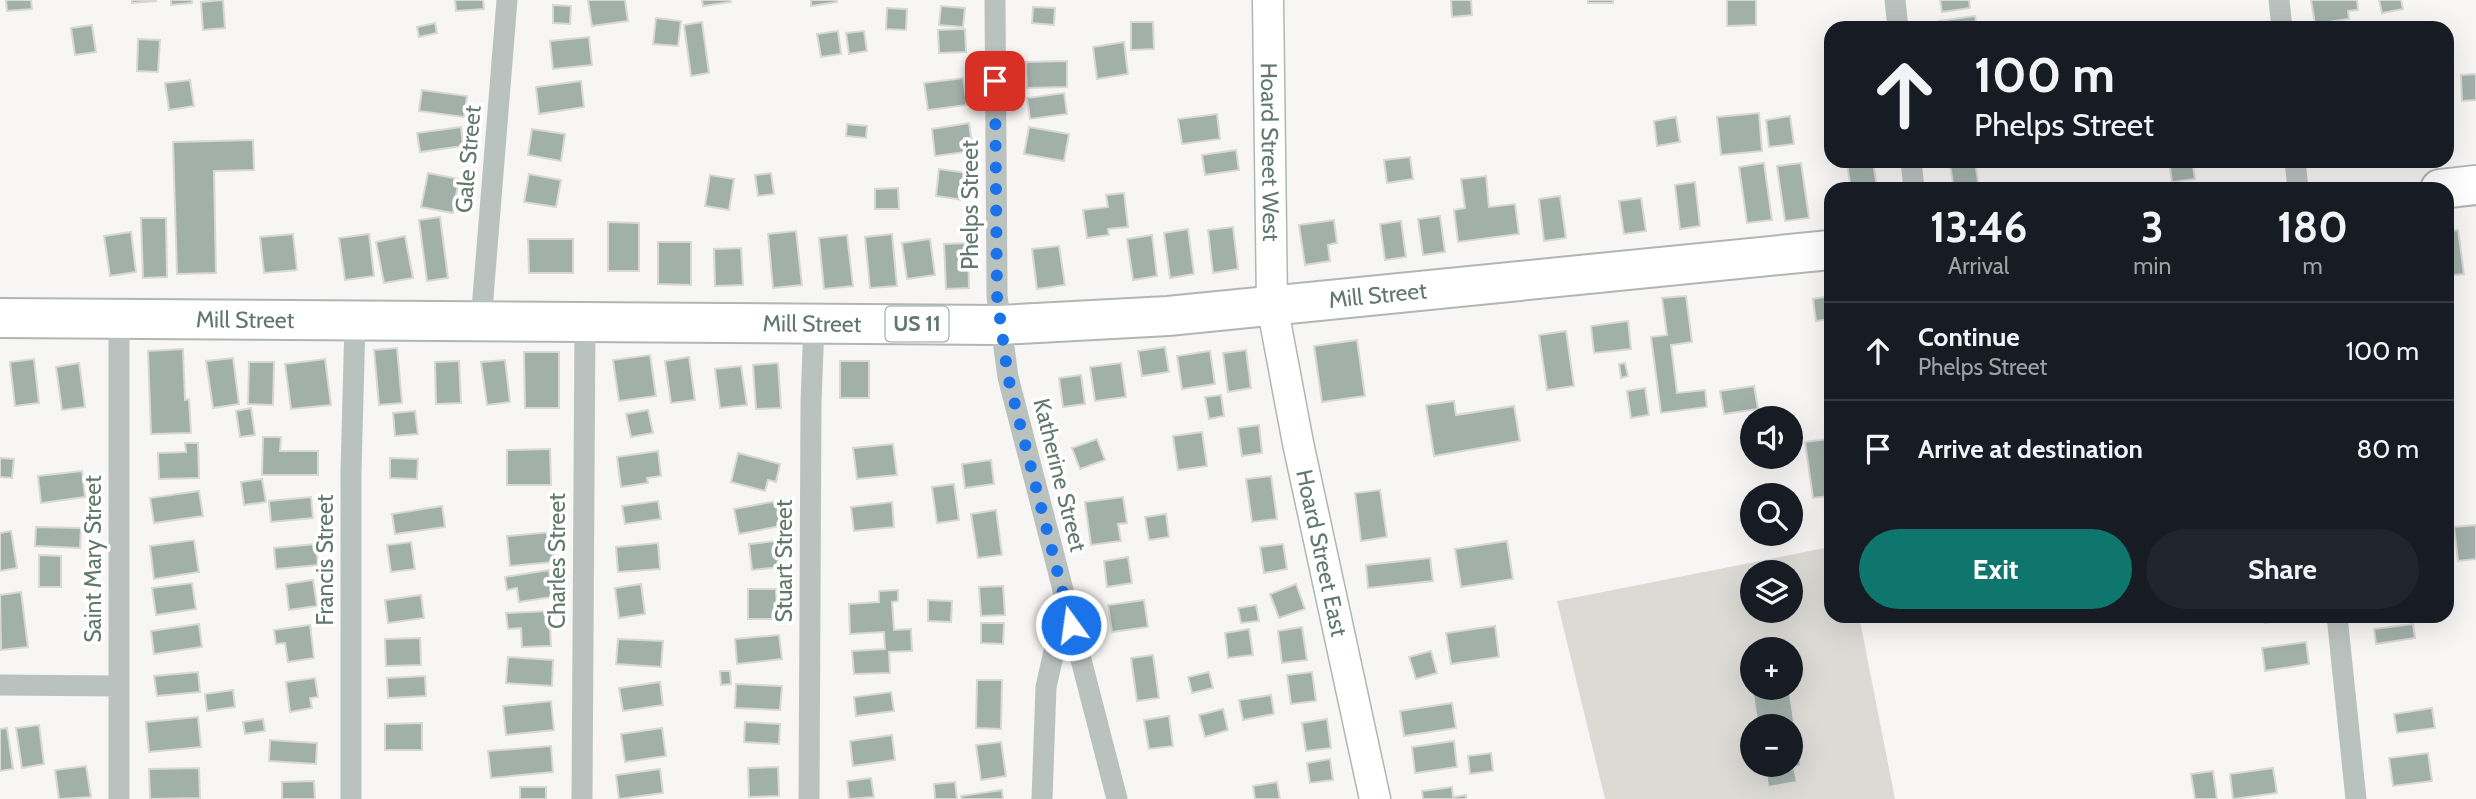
<!DOCTYPE html>
<html lang="en">
<head>
<meta charset="utf-8">
<style>
  body { margin:0; font-family:Cabin,sans-serif; background:#20242c; color:#f1f3f6; height:100vh; display:flex; flex-direction:column; font-size:26px; white-space:nowrap }
  * { box-sizing:border-box; margin:0 }
  p { font-size:23px; color:#9ea1a6 }
  .icon { flex:none; width:38px; height:38px; fill:none; stroke:currentColor; stroke-width:2; stroke-linecap:round; stroke-linejoin:round }
  .map { position:relative; flex:1; overflow:hidden }
  .details { position:absolute; left:1824px; top:182px; width:630px; height:441px; display:flex; flex-direction:column; background:#171b24; border-radius:21px; box-shadow:0 7px 28px #0002 }
  .details>* { flex:none }
  .banner { position:absolute; left:1824px; top:21px; width:630px; height:147px; border-radius:21px; box-shadow:0 7px 28px #0002; background:#171b24; color:#f1f3f6; overflow:hidden }
  .controls { position:absolute; left:1740px; top:406px; display:grid; gap:14px }
  .controls a { display:grid; place-items:center; width:63px; height:63px; border-radius:50%; background:#171b24; box-shadow:0 7px 28px #0002; font-size:35px }
  .pin { position:absolute; display:grid; place-items:center; width:60px; height:60px; color:#fff; margin:-30px; border-radius:14px; box-shadow:0 4px 10px #0006 }
  .me { position:absolute; width:77px; margin:-38px; rotate:346deg; stroke-linejoin:round; filter:drop-shadow(0 0 5px #0008) }
  .turn { display:flex; align-items:center; gap:24px; height:147px; padding:0 35px; font-size:32px }
  .turn .icon { width:91px; height:91px; stroke-width:2.5 }
  .turn b { display:block; font-size:49px; line-height:60px }
  .eta { display:flex; justify-content:space-evenly; align-items:center; height:119px; text-align:center }
  .eta b { font-size:42px; font-weight:700; line-height:49px }
  .button { display:flex; gap:14px; margin-top:auto; padding:14px 35px }
  .button a { flex:1; height:80px; border-radius:42px; background:#0f766e; color:#fff; font-size:28px; font-weight:700; line-height:80px; text-align:center }
  .button a+a { background:#20242c; color:#f1f3f6 }
  ul { padding:0; list-style:none }
  li { display:flex; align-items:center; gap:21px; height:98px; padding:0 35px; border-top:2px solid #363941 }
  li div { flex:1 }
  li b { display:block; font-size:26px }
  li em { font-style:normal }
  .map>svg:first-child { display:block }
</style>
</head>
<body>
<div class="map">
<svg width="2476" height="799" viewBox="0 0 2476 799">
  <rect width="100%" height="100%" fill="#f8f6f5"/>
  <path fill="#dcdad5" fill-rule="evenodd" d="M1830,547V616H1859L1895,799H1605L1557,601ZM1752,572H1790V611H1752ZM1752,649H1790V688H1752ZM1752,726H1790V765H1752Z"/>
  <path fill="#a2b0aa" stroke="#d9d8d8" stroke-width="2" d="M6,0H31L32,9L7,11Z
    M132,0H156V1L132,3Z
    M171,0H192V3L171,5Z
    M223,0L225,28L203,30L201,2Z
    M455,0H483L484,9L456,11Z
    M588,0H625L628,21L592,26Z
    M702,0H730L731,2L703,6Z
    M811,0H836L837,2L811,6Z
    M1451,0H1471L1472,15L1452,17Z
    M1588,0H1613V3H1588Z
    M1727,0H1756V25L1727,26Z
    M1940,0H1969L1970,8L1942,12Z
    M2311,0H2357L2358,10L2348,11L2349,19L2315,24Z
    M2379,0H2401L2403,9L2382,13Z
    M553,5L571,6L570,24L553,23Z
    M941,6L965,8L963,27L939,25Z
    M1033,7L1055,8L1054,25L1032,23Z
    M887,8L907,9L906,30L886,29Z
    M1975,16L1977,28H1940L1939,21Z
    M656,18L681,21L678,46L653,44Z
    M702,22L709,73L691,76L684,25Z
    M1131,22H1153L1154,49L1131,50Z
    M435,23L437,33L419,37L417,27Z
    M92,25L96,52L75,55L71,28Z
    M965,29L966,52L939,53L938,30Z
    M838,31L841,54L821,57L817,34Z
    M864,31L867,51L849,54L846,33Z
    M589,37L592,65L553,69L550,41Z
    M138,39L160,40L158,72L137,71Z
    M1124,42L1128,74L1097,79L1093,47Z
    M1067,61V87L1027,88L1026,62Z
    M2476,74V100L2462,101L2461,75Z
    M963,78L967,105L928,110L924,83Z
    M190,80L194,106L169,110L165,83Z
    M581,81L584,107L539,114L536,87Z
    M422,90L467,96L464,117L419,111Z
    M1064,93L1067,114L1030,119L1027,98Z
    M1759,113L1762,151L1721,155L1717,117Z
    M1217,114L1220,139L1182,144L1178,119Z
    M1790,116L1794,144L1769,147L1766,120Z
    M1676,117L1680,142L1657,146L1654,121Z
    M969,123L973,151L935,156L932,129Z
    M847,124L867,126L866,138L846,136Z
    M461,127L463,146L420,152L417,133Z
    M1029,127L1069,134L1064,161L1024,154Z
    M532,129L565,134L561,161L528,155Z
    M253,140L254,170L214,171L216,273L177,274L173,142Z
    M1236,150L1239,170L1205,175L1202,155Z
    M1410,157L1413,179L1387,183L1384,160Z
    M1873,161L1877,189H1851L1847,164Z
    M1975,161L1979,189H1954L1950,165Z
    M2169,161H2192L2195,179L2172,182Z
    M1764,163L1772,220L1747,223L1739,167Z
    M1801,163L1809,218L1785,221L1777,166Z
    M939,169L968,173L964,200L936,196Z
    M428,173L459,179L453,213L421,207Z
    M771,173L774,194L758,196L755,175Z
    M529,174L561,180L556,207L524,202Z
    M710,175L734,179L729,210L705,206Z
    M1486,176L1489,207L1515,204L1519,234L1458,242L1454,210L1465,208L1461,179Z
    M1695,182L1700,226L1680,229L1675,185Z
    M898,188L899,209H875V189Z
    M1124,193L1128,227L1108,229L1109,235L1087,238L1083,210L1108,207L1106,195Z
    M1560,196L1566,238L1544,241L1539,199Z
    M1641,198L1646,231L1624,234L1619,201Z
    M1440,216L1445,252L1423,255L1418,219Z
    M440,217L448,278L427,281L419,220Z
    M141,218H166L167,277L143,278Z
    M1334,220L1337,243L1328,245L1330,261L1305,265L1299,225Z
    M1401,221L1406,257L1385,260L1380,224Z
    M608,222L639,223V271H608Z
    M1233,227L1238,269L1213,273L1208,230Z
    M1188,229L1194,274L1170,278L1164,233Z
    M2458,230L2464,274L2446,276V231Z
    M796,231L802,285L773,288L768,234Z
    M131,232L136,272L110,276L104,236Z
    M293,234L297,270L264,273L260,237Z
    M369,234L374,276L345,280L339,238Z
    M892,234L897,286L870,288L865,237Z
    M847,235L853,286L824,289L819,238Z
    M1152,235L1157,276L1133,280L1127,239Z
    M405,236L413,278L384,283L376,242Z
    M528,239H573V273H529Z
    M930,239L935,275L907,279L902,243Z
    M658,242H691V285L658,284Z
    M968,243L969,288L946,289L944,244Z
    M1059,246L1065,285L1037,289L1032,249Z
    M741,248L743,285L715,286L714,249Z
    M1686,296L1692,342L1671,345L1677,393L1705,390L1707,407L1661,413L1651,337L1667,335L1662,298Z
    M1830,296V319L1816,321L1813,299Z
    M1628,321L1631,349L1594,353L1591,326Z
    M1566,331L1574,386L1547,390L1539,335Z
    M1357,340L1365,396L1322,402L1314,346Z
    M1165,347L1169,372L1142,376L1138,351Z
    M397,348L402,403L379,405L374,350Z
    M183,349L185,400L189,399L191,433L151,434L148,351Z
    M1246,350L1251,388L1228,392L1223,353Z
    M1210,351L1215,384L1182,389L1177,356Z
    M524,352H559V408H525Z
    M650,355L656,396L619,401L613,360Z
    M689,357L695,400L671,403L665,361Z
    M233,358L239,404L213,408L206,361Z
    M34,359L39,403L15,406L10,362Z
    M325,359L331,405L291,409L285,364Z
    M505,360L510,402L487,405L481,362Z
    M459,361L461,403L436,404L435,362Z
    M840,361H869V398H840Z
    M249,362H274L273,405L248,404Z
    M79,363L85,407L62,410L56,367Z
    M778,363L781,408L756,409L753,365Z
    M1121,363L1126,397L1095,401L1090,367Z
    M1625,363L1628,376L1621,378L1619,364Z
    M741,366L747,405L720,408L715,369Z
    M1081,375L1085,404L1063,407L1059,378Z
    M1826,376H1830V391H1828Z
    M1754,386L1758,409L1724,414L1720,391Z
    M1645,388L1649,415L1631,418L1627,391Z
    M2446,390L2451,412L2446,413Z
    M1221,395L1224,416L1209,419L1205,397Z
    M1454,401L1456,415L1514,406L1520,441L1434,456L1426,405Z
    M251,408L255,435L240,437L236,411Z
    M648,410L653,433L631,437L626,414Z
    M415,411L418,434L395,436L393,413Z
    M1259,425L1262,453L1242,456L1238,428Z
    M1202,432L1207,466L1178,470L1173,436Z
    M263,437H281L280,451H318V475H262Z
    M1097,439L1105,460L1080,469L1072,448Z
    M1828,439L1830,496L1813,498L1805,442Z
    M185,443H198L199,478L159,479L158,453L186,452Z
    M893,444L897,475L857,479L853,448Z
    M550,449L551,485H507V450Z
    M658,451L661,476L647,478L648,483L621,487L617,457Z
    M738,453L780,464L776,482L768,480L765,491L731,482Z
    M0,458L14,459L12,478L0,477Z
    M390,458L418,459L417,479L390,478Z
    M991,460L994,484L965,488L962,464Z
    M82,471L85,497L41,503L38,476Z
    M1271,476L1277,519L1252,522L1246,479Z
    M262,479L266,502L244,505L241,482Z
    M954,484L959,520L937,523L932,487Z
    M1380,490L1387,537L1361,541L1355,493Z
    M199,491L203,516L154,523L150,498Z
    M311,497L313,518L271,522L269,501Z
    M1123,497L1127,523L1118,524L1121,541L1091,545L1085,502Z
    M782,500L786,525L739,534L734,509Z
    M658,501L661,519L625,524L622,506Z
    M892,502L894,527L854,531L851,507Z
    M442,506L445,527L395,534L392,514Z
    M996,510L1002,555L978,558L971,514Z
    M1166,514L1169,537L1149,540L1145,517Z
    M2476,525V559L2458,561L2454,527Z
    M36,527L81,528L80,548L35,546Z
    M11,531L17,568L0,571V533Z
    M552,532L554,562L510,566L507,536Z
    M194,540L199,572L154,579L150,546Z
    M777,541L780,567L752,570L749,544Z
    M1507,541L1513,579L1461,587L1455,549Z
    M411,542L415,569L391,572L387,545Z
    M658,543L660,569L618,572L616,547Z
    M316,544L318,565L276,569L274,548Z
    M1283,544L1287,569L1264,573L1260,547Z
    M39,555L61,556V587H39Z
    M1128,557L1132,583L1107,587L1104,561Z
    M1430,558L1433,581L1368,588L1366,565Z
    M549,570L552,597L519,602L517,588L507,590L505,577Z
    M313,580L317,606L289,610L286,584Z
    M192,583L196,609L156,615L152,588Z
    M641,584L645,614L619,618L615,588Z
    M1296,584L1305,609L1279,618L1270,594Z
    M1003,586L1005,615L981,616L979,587Z
    M748,589H776L777,619H748Z
    M898,590V601L892,602L894,630L911,629L912,651L889,652L890,673L854,674L852,651L885,649L884,632L850,634L849,604L879,602V591Z
    M21,592L28,647L1,650L0,595Z
    M421,595L424,618L388,623L385,600Z
    M928,600L952,601L951,622L928,621Z
    M1144,600L1148,627L1112,632L1108,605Z
    M1256,605L1259,621L1241,623L1238,608Z
    M549,611L551,646L522,647L521,628L508,629L506,613Z
    M2264,616H2304V618L2265,623Z
    M981,623H1004L1003,644L981,643Z
    M199,624L202,647L154,654L151,631Z
    M2413,624L2415,638L2376,644L2374,629Z
    M310,625L314,658L288,662L285,643L276,644L274,630Z
    M1495,626L1499,657L1451,664L1446,633Z
    M1302,627L1307,660L1282,663L1278,631Z
    M1249,629L1253,655L1228,658L1225,633Z
    M779,635L782,659L737,664L735,639Z
    M420,638L421,665L386,666L385,639Z
    M618,639L663,641L661,667L616,664Z
    M2306,642L2309,664L2265,671L2262,648Z
    M1431,651L1437,673L1416,679L1409,657Z
    M1153,655L1159,698L1137,701L1131,658Z
    M508,657L553,660L552,686L506,683Z
    M720,671H730L731,684L721,685Z
    M198,672L200,692L157,696L154,676Z
    M1209,672L1213,688L1192,693L1188,677Z
    M1312,672L1316,701L1291,704L1287,675Z
    M425,676L426,696L388,698L387,678Z
    M315,678L318,697L310,698L312,708L290,712L286,682Z
    M977,680H1002L1001,729L976,728Z
    M660,682L663,705L623,711L619,688Z
    M736,684L782,686L780,710L735,708Z
    M1752,688H1789L1801,766L1794,767L1797,782L1768,787L1765,765H1790V726H1758Z
    M233,690L235,707L207,711L205,694Z
    M891,692L894,711L856,716L854,697Z
    M1271,695L1274,714L1243,720L1239,700Z
    M551,701L554,730L506,735L503,706Z
    M1452,703L1456,728L1404,736L1400,711Z
    M2432,708L2435,728L2397,733L2394,714Z
    M1223,709L1228,730L1205,737L1199,715Z
    M1169,716L1173,746L1149,749L1144,720Z
    M198,717L201,747L149,752L146,722Z
    M263,719L265,731L245,734L243,722Z
    M1327,719L1331,748L1306,751L1302,723Z
    M745,722L780,724L779,744L744,742Z
    M422,723V750H385V724Z
    M39,725L44,764L22,768L16,728Z
    M7,728L13,769L0,771V729Z
    M662,728L666,756L625,762L621,734Z
    M892,735L895,760L853,766L850,741Z
    M270,740L317,743L316,764L269,761Z
    M1454,741L1457,767L1415,773L1412,747Z
    M1001,742L1006,776L981,780L976,745Z
    M551,746L553,772L491,778L488,751Z
    M1491,753L1493,771L1470,774L1468,756Z
    M2428,753L2432,781L2393,786L2389,758Z
    M1330,759L1333,780L1310,783L1307,763Z
    M86,766L91,797L59,799L55,770Z
    M778,767L779,796L749,797L748,768Z
    M199,768L200,798L150,799L149,769Z
    M2273,768L2277,793L2233,799L2230,774Z
    M660,769L663,793L619,799L616,775Z
    M2213,771L2217,799H2195L2191,774Z
    M871,778L874,797L849,799L847,781Z
    M314,781L315,799H282V782Z
    M955,782L957,799H935L934,784Z
    M1277,782L1280,799H1255L1253,786Z
    M520,787H546V799H520Z
    M1452,787L1453,797L1466,795V799H1423L1422,791Z
    M1002,790L1003,799H962L961,796Z"/>
  <g fill="none" stroke-linecap="round" stroke-linejoin="round">
    <defs>
      <g id="secondary">
        <path id="s1" d="M1268,0L1272,305L1298,443L1375,799"/>
      </g>
      <g id="highway">
        <path d="M2440,189L2476,185"/>
        <path id="s2" d="M0,318L1000,325L1168,316L1830,250"/>
      </g>
    </defs>
    <use href="#secondary" stroke="#adb7b3" stroke-width="33"/>
    <use href="#highway" stroke="#afb6b3" stroke-width="42"/>
    <path stroke="#bac2bf" stroke-width="21" d="M995,0L997,296L1008,377L1117,799
      M1895,0L1898,28
      M2279,0L2282,28
      M1911,161L1914,189
      M2295,161L2298,189
      M481,322L507,0
      M2337,616L2356,799
      M0,685L119,686
      M119,799V318
      M351,799V470L355,322
      M582,799L585,323
      M809,799L811,402L814,323
      M1042,799L1046,687L1055,647L1071,625"/>
    <use href="#secondary" stroke="#fff" stroke-width="30"/>
    <use href="#highway" stroke="#fff" stroke-width="38"/>
  </g>
  <g fill="none" stroke-linecap="round" stroke-linejoin="round">
    <path stroke="#1a73e8" stroke-width="12" stroke-dasharray="0 21.6" d="M995,81L997,296L1008,377L1071,625"/>
  </g>
  <g text-anchor="middle" stroke-width="7" stroke-linejoin="round" paint-order="stroke">
    <rect fill="#fff" stroke="#90a09a" stroke-width="2" x="885.5" y="306.5" width="63" height="35" rx="5"/>
    <g font-size="21" font-weight="bold" fill="#61786e">
      <text x="917" y="331">US 11</text>
    </g>
    <g font-size="23" fill="#61786e" stroke="#fff">
      <text dy="8" stroke="none"><textPath href="#s1" startOffset="152">Hoard Street West</textPath></text>
      <text transform="translate(468 159) rotate(-85)" y="8">Gale Street</text>
      <text transform="translate(970 205) rotate(-90)" y="8">Phelps Street</text>
      <text dy="8" stroke="none"><textPath href="#s2" startOffset="1379">Mill Street</textPath></text>
      <text dy="8" stroke="none"><textPath href="#s2" startOffset="245">Mill Street</textPath></text>
      <text dy="8" stroke="none"><textPath href="#s2" startOffset="812">Mill Street</textPath></text>
      <text transform="translate(1060 475) rotate(76)" y="8">Katherine Street</text>
      <text dy="8" stroke="none"><textPath href="#s1" startOffset="558">Hoard Street East</textPath></text>
      <text transform="translate(93 559) rotate(-90)" y="8">Saint Mary Street</text>
      <text transform="translate(325 560) rotate(-90)" y="8">Francis Street</text>
      <text transform="translate(557 561) rotate(-90)" y="8">Charles Street</text>
      <text transform="translate(784 561) rotate(-90)" y="8">Stuart Street</text>
    </g>
  </g>
</svg>
<div class="controls">
<a><svg class="icon" aria-label="sound" viewBox="0 0 24 24"><path d="M4 9h4l5-4v14l-5-4H4zM17 9q2 3 0 6"/></svg></a>
<a><svg class="icon" aria-label="search" viewBox="0 0 24 24"><circle cx="10" cy="10" r="6"/><path d="M15 15l6 6"/></svg></a>
<a><svg class="icon" aria-label="layers" viewBox="0 0 24 24"><path d="M12 4l9 5-9 5-9-5zM3 14l9 5 9-5"/></svg></a>
<a>+</a>
<a>−</a>
</div>
<div class="pin" style="left:995px;top:81px;background:#d93025"><svg class="icon" aria-label="arrive" viewBox="0 0 24 24"><path d="M6 21V4h12l-3 4 3 4H6"/></svg></div>
<svg class="me" style="left:1071px;top:625px" viewBox="-20 -20 40 40"><circle r="17" fill="#1a73e8" stroke="#fff" stroke-width="3"/><path d="M0-11L8 9 0 5-8 9z" fill="#fff"/></svg>
<div class="banner">
<div class="turn"><svg class="icon" aria-label="ahead" viewBox="0 0 24 24"><path d="M12 20V5M6 11l6-6 6 6"/></svg><div><b>100 m</b>Phelps Street</div></div>
</div>
<section class="details">
<div class="eta">
<div><b>13:46</b><p>Arrival</p></div>
<div><b>3</b><p>min</p></div>
<div><b>180</b><p>m</p></div>
</div>
<ul>
<li><svg class="icon" aria-label="ahead" viewBox="0 0 24 24"><path d="M12 20V5M6 11l6-6 6 6"/></svg><div><b>Continue</b><p>Phelps Street</p></div><em>100 m</em></li>
<li><svg class="icon" aria-label="arrive" viewBox="0 0 24 24"><path d="M6 21V4h12l-3 4 3 4H6"/></svg><div><b>Arrive at destination</b></div><em>80 m</em></li>
</ul>
<div class="button"><a>Exit</a><a>Share</a></div>
</section>
</div>
</body>
</html>
